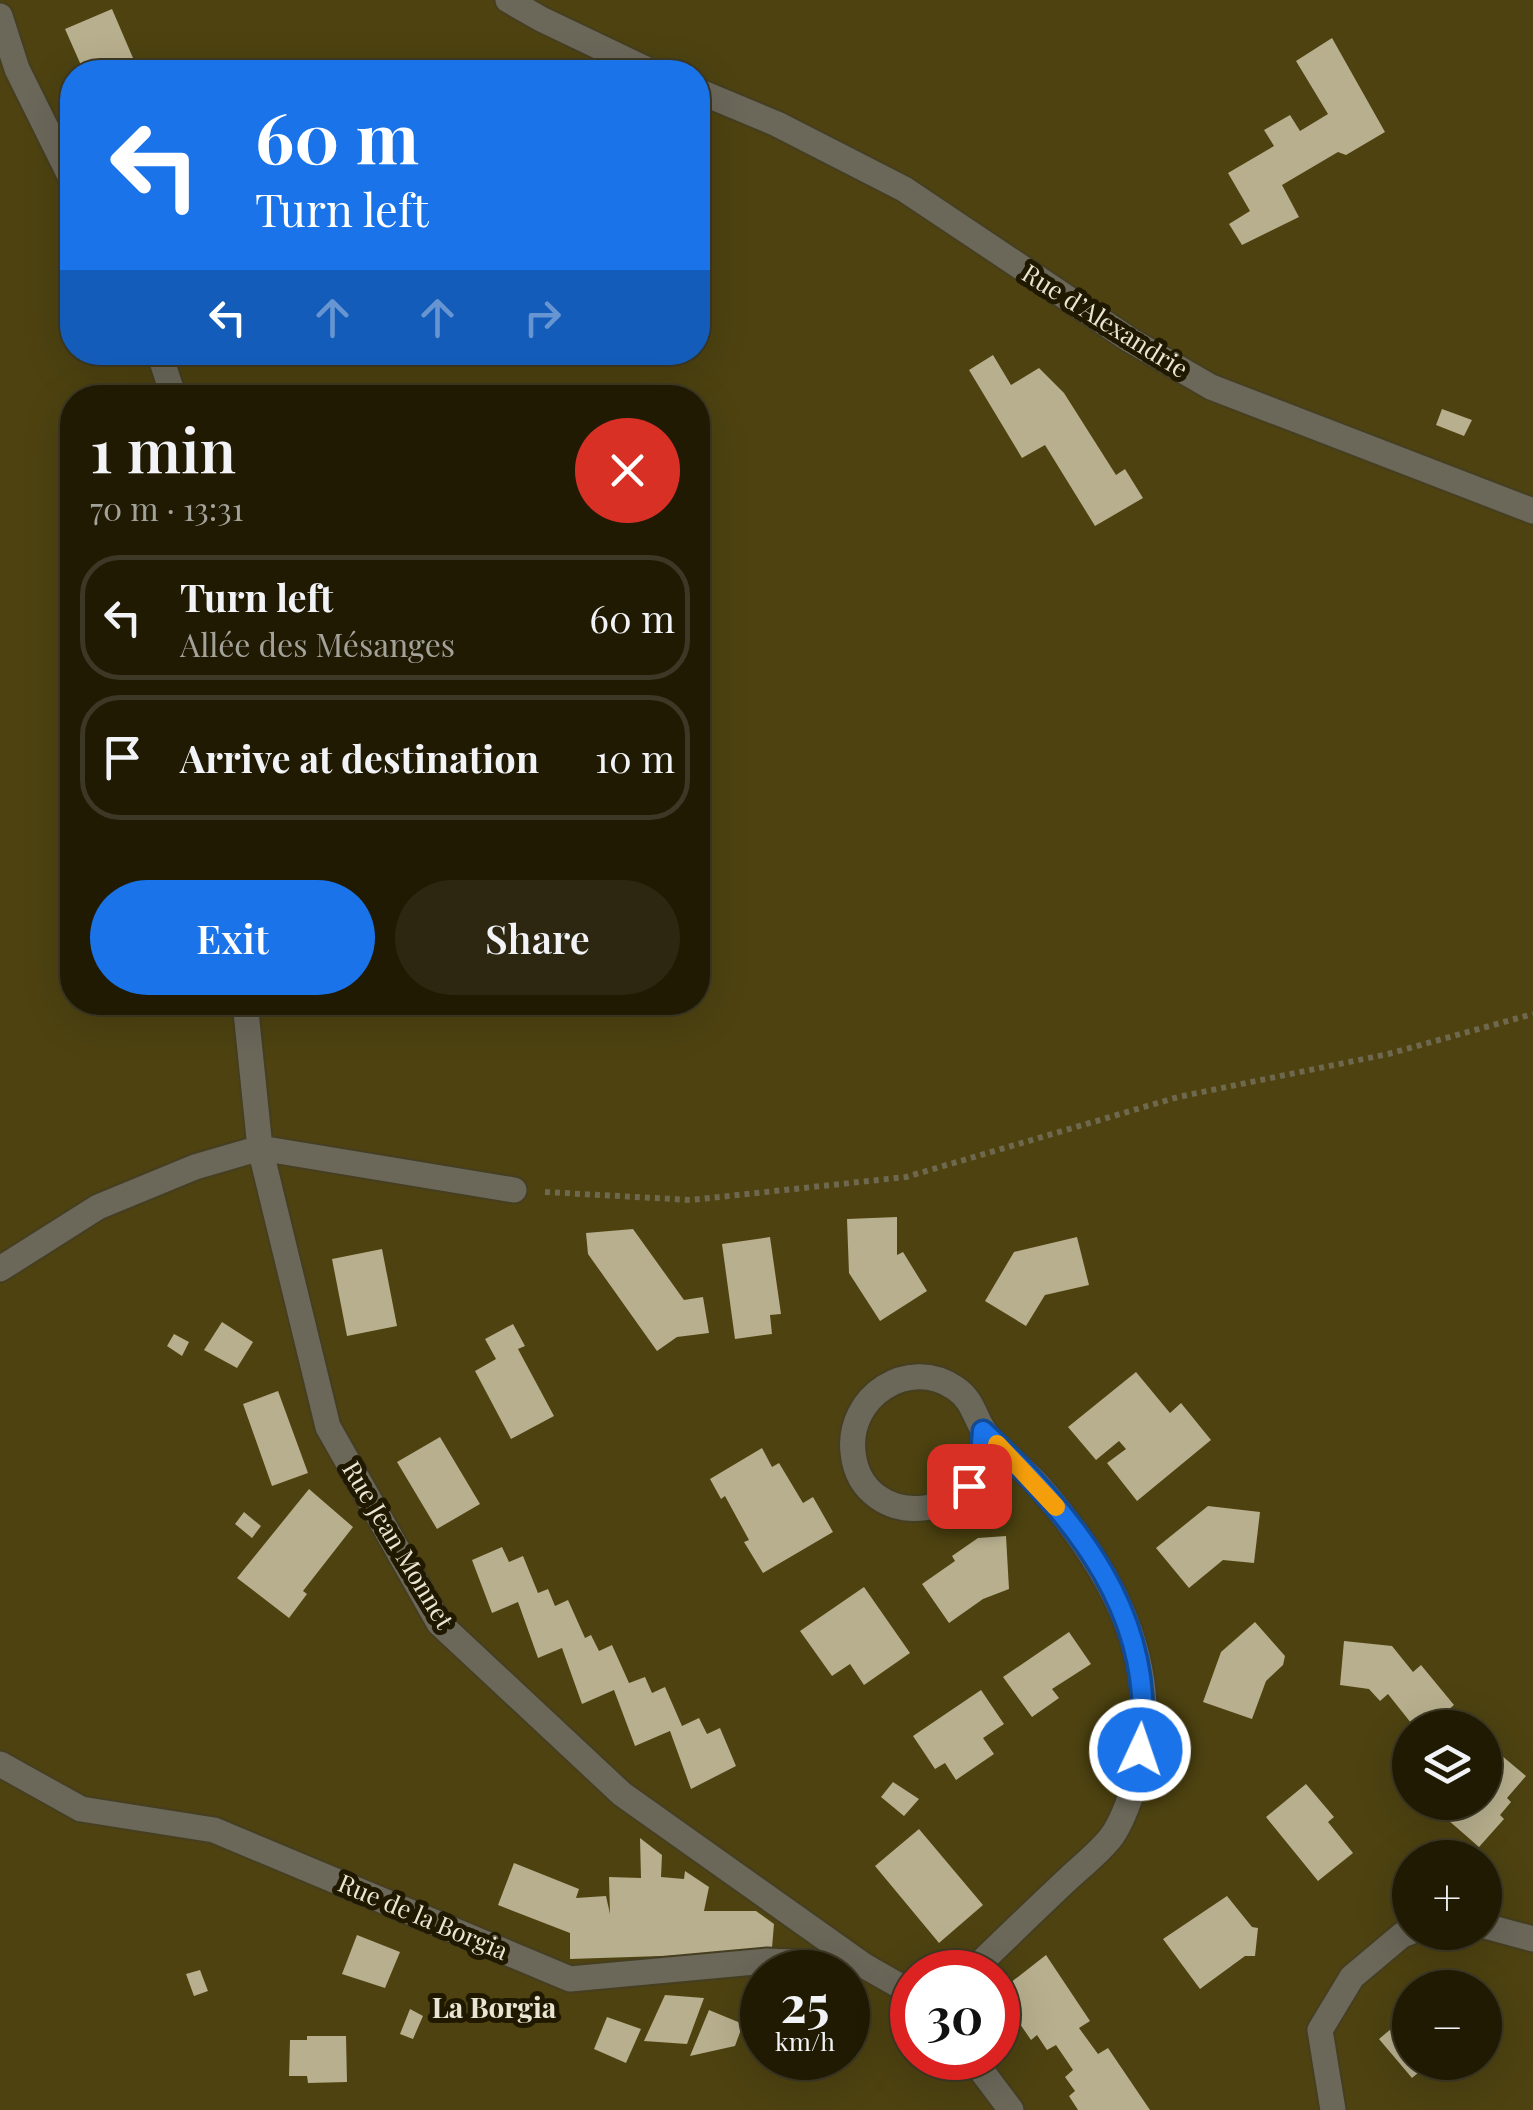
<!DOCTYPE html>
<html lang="en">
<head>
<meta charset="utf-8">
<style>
  body { margin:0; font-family:"Playfair Display",serif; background:#2d2712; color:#f1f3f6; height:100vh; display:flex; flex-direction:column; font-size:38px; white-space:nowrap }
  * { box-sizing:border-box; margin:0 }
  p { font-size:32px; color:#a2a19a }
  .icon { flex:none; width:55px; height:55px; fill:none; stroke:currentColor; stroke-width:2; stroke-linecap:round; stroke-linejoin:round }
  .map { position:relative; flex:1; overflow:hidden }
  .panel { position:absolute; left:60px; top:385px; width:650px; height:630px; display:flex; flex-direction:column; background:#201a03; border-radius:40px; box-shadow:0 10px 40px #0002,0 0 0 2px #3d3825 }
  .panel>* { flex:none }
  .banner { position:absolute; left:60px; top:60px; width:650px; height:305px; border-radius:40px; box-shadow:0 10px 40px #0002,0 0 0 2px #3d3825; background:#1a73e8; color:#fff; overflow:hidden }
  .controls { position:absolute; left:1392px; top:1710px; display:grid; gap:20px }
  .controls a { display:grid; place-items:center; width:110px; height:110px; border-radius:50%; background:#201a03; box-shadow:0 10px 40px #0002,0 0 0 2px #3d3825; font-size:50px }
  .speed { position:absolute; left:740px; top:1950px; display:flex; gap:20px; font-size:50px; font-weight:700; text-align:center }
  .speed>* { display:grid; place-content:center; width:130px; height:130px; border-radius:50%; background:#201a03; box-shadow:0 10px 40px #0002,0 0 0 2px #3d3825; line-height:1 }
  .speed small { font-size:25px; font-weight:400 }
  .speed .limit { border:15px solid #d22; background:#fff; color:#111 }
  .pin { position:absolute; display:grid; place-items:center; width:85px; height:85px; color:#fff; margin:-42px; border-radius:20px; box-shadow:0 5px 15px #0006 }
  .me { position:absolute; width:110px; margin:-55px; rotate:3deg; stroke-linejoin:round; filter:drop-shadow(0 0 8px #0008) }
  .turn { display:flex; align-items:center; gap:35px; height:210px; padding:0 30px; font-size:45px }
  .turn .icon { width:130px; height:130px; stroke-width:2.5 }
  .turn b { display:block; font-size:70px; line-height:85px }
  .lanes { display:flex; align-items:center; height:95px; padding:0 30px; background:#0003; justify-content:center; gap:50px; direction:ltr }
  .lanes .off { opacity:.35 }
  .round { display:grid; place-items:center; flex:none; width:105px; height:105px; border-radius:52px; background:#2d2712 }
  .overview { display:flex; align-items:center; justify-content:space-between; height:170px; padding:0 30px }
  h1 { font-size:60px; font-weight:600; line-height:75px }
  .button { display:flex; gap:20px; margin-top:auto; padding:20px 30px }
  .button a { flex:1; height:115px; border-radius:60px; background:#1a73e8; color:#fff; font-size:40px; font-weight:600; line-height:115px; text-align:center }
  .button a+a { background:#2d2712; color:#f1f3f6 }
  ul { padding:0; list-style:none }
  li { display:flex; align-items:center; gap:30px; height:125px; margin:0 20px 15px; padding:0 10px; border:5px solid #3d3825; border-radius:40px }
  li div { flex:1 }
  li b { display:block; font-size:38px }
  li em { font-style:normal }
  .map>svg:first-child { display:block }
</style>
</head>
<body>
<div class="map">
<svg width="1533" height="2110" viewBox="0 0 1533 2110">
  <rect width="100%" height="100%" fill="#2a2304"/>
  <path fill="#4d4210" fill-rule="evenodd" d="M0,0H1533V2110H0ZM72,72H698V352H72ZM72,398H698V1002H72ZM1410,1728H1485V1802H1410ZM1410,1858H1485V1932H1410ZM762,1972H848V2058H762ZM912,1972H998V2058H912ZM1410,1988H1485V2062H1410Z"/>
  <path fill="#b7af8d" d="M112,9L139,72H84L65,29Z
    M1332,38L1385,132L1346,155L1338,152L1282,185L1299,217L1242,245L1229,224L1250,211L1228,173L1274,146L1264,130L1290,115L1300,131L1328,114L1296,61Z
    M993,355L1011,385L1039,368L1064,393L1116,475L1125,469L1143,498L1095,526L1045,445L1022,458L969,370Z
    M1442,409L1472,420L1464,436L1436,425Z
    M368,1002H399L400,1008L368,1005Z
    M897,1217V1255L903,1252L927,1291L880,1321L849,1273L847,1219Z
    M633,1229L684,1300L703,1297L709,1333L677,1337L657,1351L588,1254L586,1233Z
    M770,1237L781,1314L770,1315L772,1334L735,1339L722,1244Z
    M1077,1237L1089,1285L1045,1295L1026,1326L985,1301L1014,1252Z
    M382,1249L397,1326L347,1336L332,1259Z
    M222,1322L253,1342L237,1368L204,1350Z
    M513,1324L525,1346L518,1349L554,1416L511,1439L475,1371L496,1359L485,1339Z
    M174,1334L189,1342L182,1356L167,1346Z
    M1136,1372L1170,1413L1181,1403L1211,1440L1137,1501L1107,1463L1126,1449L1119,1441L1096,1460L1068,1427Z
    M278,1391L308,1473L272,1486L243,1404Z
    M440,1437L480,1504L437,1529L397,1462Z
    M762,1448L772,1467L779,1463L803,1503L813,1497L833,1532L763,1573L744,1542L749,1540L725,1496L721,1499L710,1479Z
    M309,1489L353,1527L303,1591L307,1594L289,1618L237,1578Z
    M1208,1506L1260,1512L1254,1563L1223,1560L1189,1588L1156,1548Z
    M244,1512L261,1526L252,1538L235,1524Z
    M1006,1536L1009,1589L983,1599L949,1623L922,1584L955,1561L952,1556L978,1538Z
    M502,1547L509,1562L523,1556L538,1593L548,1589L555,1606L568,1600L585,1638L591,1635L599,1651L612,1645L629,1683L645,1677L652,1693L665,1687L682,1726L699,1718L707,1734L720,1728L736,1766L691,1789L670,1731L635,1746L614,1690L582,1704L562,1648L538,1658L518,1602L492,1613L472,1560Z
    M864,1587L910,1653L864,1685L850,1664L832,1676L800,1631Z
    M1255,1622L1285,1656L1283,1665L1266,1681L1252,1719L1203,1702L1221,1652Z
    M1069,1632L1091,1664L1052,1689L1059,1698L1032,1717L1003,1677Z
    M1344,1641L1392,1646L1413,1672L1421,1665L1454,1705L1427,1728H1415L1388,1694L1380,1701L1369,1689L1340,1685Z
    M981,1690L1004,1724L983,1738L994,1754L956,1780L945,1763L935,1769L913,1736Z
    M1495,1750L1526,1776L1507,1798L1511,1802L1500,1815L1504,1819L1479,1847L1440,1813L1449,1802H1485V1761Z
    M893,1782L919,1799L904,1816L881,1797Z
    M1306,1784L1334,1817L1328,1822L1353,1853L1318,1881L1266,1817Z
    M919,1829L983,1905L939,1943L875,1866Z
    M640,1838L662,1855L661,1877L684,1879L685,1871L709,1887L704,1911H756L774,1924L772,1948L754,1953L570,1959V1933L498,1905L514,1863L579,1889L576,1898L606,1896L610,1914L609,1877L641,1878Z
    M1227,1896L1252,1927L1258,1928L1255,1956H1245L1200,1989L1163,1939Z
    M357,1935L400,1952L385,1988L342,1974Z
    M1046,1955L1090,2021L1079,2028L1098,2054L1108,2048L1150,2110H1078L1069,2096L1075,2091L1065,2077L1073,2070L1056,2045L1047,2050L1037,2035L1031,2040L1009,2008L1015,2003L1005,1987Z
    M200,1970L208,1991L194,1996L186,1974Z
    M665,1995L704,1998L687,2044L644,2041Z
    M410,2009L423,2016L413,2039L400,2034Z
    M709,2010L743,2024L735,2046L690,2056Z
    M1410,2013V2062H1431L1412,2078L1379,2039Z
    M607,2017L641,2029L626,2063L594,2049Z
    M307,2036H346L347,2082L308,2083L307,2076H289L290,2040H307Z"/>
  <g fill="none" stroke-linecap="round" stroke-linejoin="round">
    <defs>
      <path id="minor" d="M508,0L541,19L652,72
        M0,16L17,69L72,180
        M698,91L777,124L904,189L1130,340L1211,387L1533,511
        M159,352L174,398
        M245,1002L260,1148L328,1427L439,1623L622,1794L863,1965L912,1993
        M0,1269L98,1207L195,1167L260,1148L514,1190
        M0,1764L81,1809L214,1830L570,1979L767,1961L863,1965
        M1485,1926L1533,1939
        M971,1972C1003,1941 1036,1909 1069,1878C1083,1865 1101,1851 1112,1836C1122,1822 1131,1796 1136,1780C1166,1664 1111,1569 1038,1485C1023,1468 996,1449 984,1431C974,1416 973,1400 955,1388C908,1356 847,1397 853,1452C861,1536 993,1524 983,1431
        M972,2058L1011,2110
        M1333,2110L1320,2030L1352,1977L1402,1935L1410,1932"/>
    </defs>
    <use href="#minor" stroke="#453e21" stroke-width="29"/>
    <path stroke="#6e684e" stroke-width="6" stroke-dasharray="5 5" stroke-linecap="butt" d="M545,1192L691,1200L906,1177L1178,1097L1388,1054L1533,1014"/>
    <use href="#minor" stroke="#6b685a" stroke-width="25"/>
  </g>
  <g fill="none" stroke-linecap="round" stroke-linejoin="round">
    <defs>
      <path id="route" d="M969,1486L980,1466L983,1431C1074,1516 1159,1617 1140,1750"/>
    </defs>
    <use href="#route" stroke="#114b97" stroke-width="25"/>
    <use href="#route" stroke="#1a73e8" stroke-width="18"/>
    <path stroke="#f59e0b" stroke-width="18" d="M997,1444L1056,1507"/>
  </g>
  <g text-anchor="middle" stroke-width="10" stroke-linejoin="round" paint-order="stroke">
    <g font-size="25" fill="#e9e5d4" stroke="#201900">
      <text transform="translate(1105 321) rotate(32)" y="9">Rue d’Alexandrie</text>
      <text transform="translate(398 1545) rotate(59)" y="9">Rue Jean Monnet</text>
      <text transform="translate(423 1917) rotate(23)" y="9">Rue de la Borgia</text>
    </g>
    <g font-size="28" font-weight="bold" fill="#e9e5d4" stroke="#201900">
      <text x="494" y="2018">La Borgia</text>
    </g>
  </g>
</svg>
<div class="controls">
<a><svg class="icon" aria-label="layers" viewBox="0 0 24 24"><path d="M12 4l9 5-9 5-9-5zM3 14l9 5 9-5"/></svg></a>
<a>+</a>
<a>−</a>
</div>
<div class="speed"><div>25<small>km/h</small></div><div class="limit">30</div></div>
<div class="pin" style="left:969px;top:1486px;background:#d93025"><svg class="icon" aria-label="arrive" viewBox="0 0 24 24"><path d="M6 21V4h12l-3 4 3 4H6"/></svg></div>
<svg class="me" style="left:1140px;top:1750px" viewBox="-20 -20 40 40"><circle r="17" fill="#1a73e8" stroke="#fff" stroke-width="3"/><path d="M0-11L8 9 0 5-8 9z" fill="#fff"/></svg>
<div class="banner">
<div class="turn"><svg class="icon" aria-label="left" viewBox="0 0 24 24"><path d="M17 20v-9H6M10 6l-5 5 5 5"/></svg><div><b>60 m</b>Turn left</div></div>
<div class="lanes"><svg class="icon" aria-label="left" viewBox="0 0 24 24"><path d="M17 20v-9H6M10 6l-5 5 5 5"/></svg><svg class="icon off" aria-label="ahead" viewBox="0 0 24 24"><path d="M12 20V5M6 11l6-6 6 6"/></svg><svg class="icon off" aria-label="ahead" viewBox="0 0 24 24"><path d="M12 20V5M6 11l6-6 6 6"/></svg><svg class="icon off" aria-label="right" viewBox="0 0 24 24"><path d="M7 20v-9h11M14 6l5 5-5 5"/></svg></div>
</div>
<section class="panel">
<div class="overview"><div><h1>1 min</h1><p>70 m · 13:31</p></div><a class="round" style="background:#d93025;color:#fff"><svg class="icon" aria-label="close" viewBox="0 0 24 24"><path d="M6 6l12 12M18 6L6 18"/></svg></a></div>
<ul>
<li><svg class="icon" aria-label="left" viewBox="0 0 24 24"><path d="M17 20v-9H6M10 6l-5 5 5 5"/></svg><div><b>Turn left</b><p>Allée des Mésanges</p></div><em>60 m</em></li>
<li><svg class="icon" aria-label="arrive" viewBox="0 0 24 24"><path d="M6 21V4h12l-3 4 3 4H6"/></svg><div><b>Arrive at destination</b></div><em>10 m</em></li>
</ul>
<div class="button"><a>Exit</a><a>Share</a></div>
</section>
</div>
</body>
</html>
